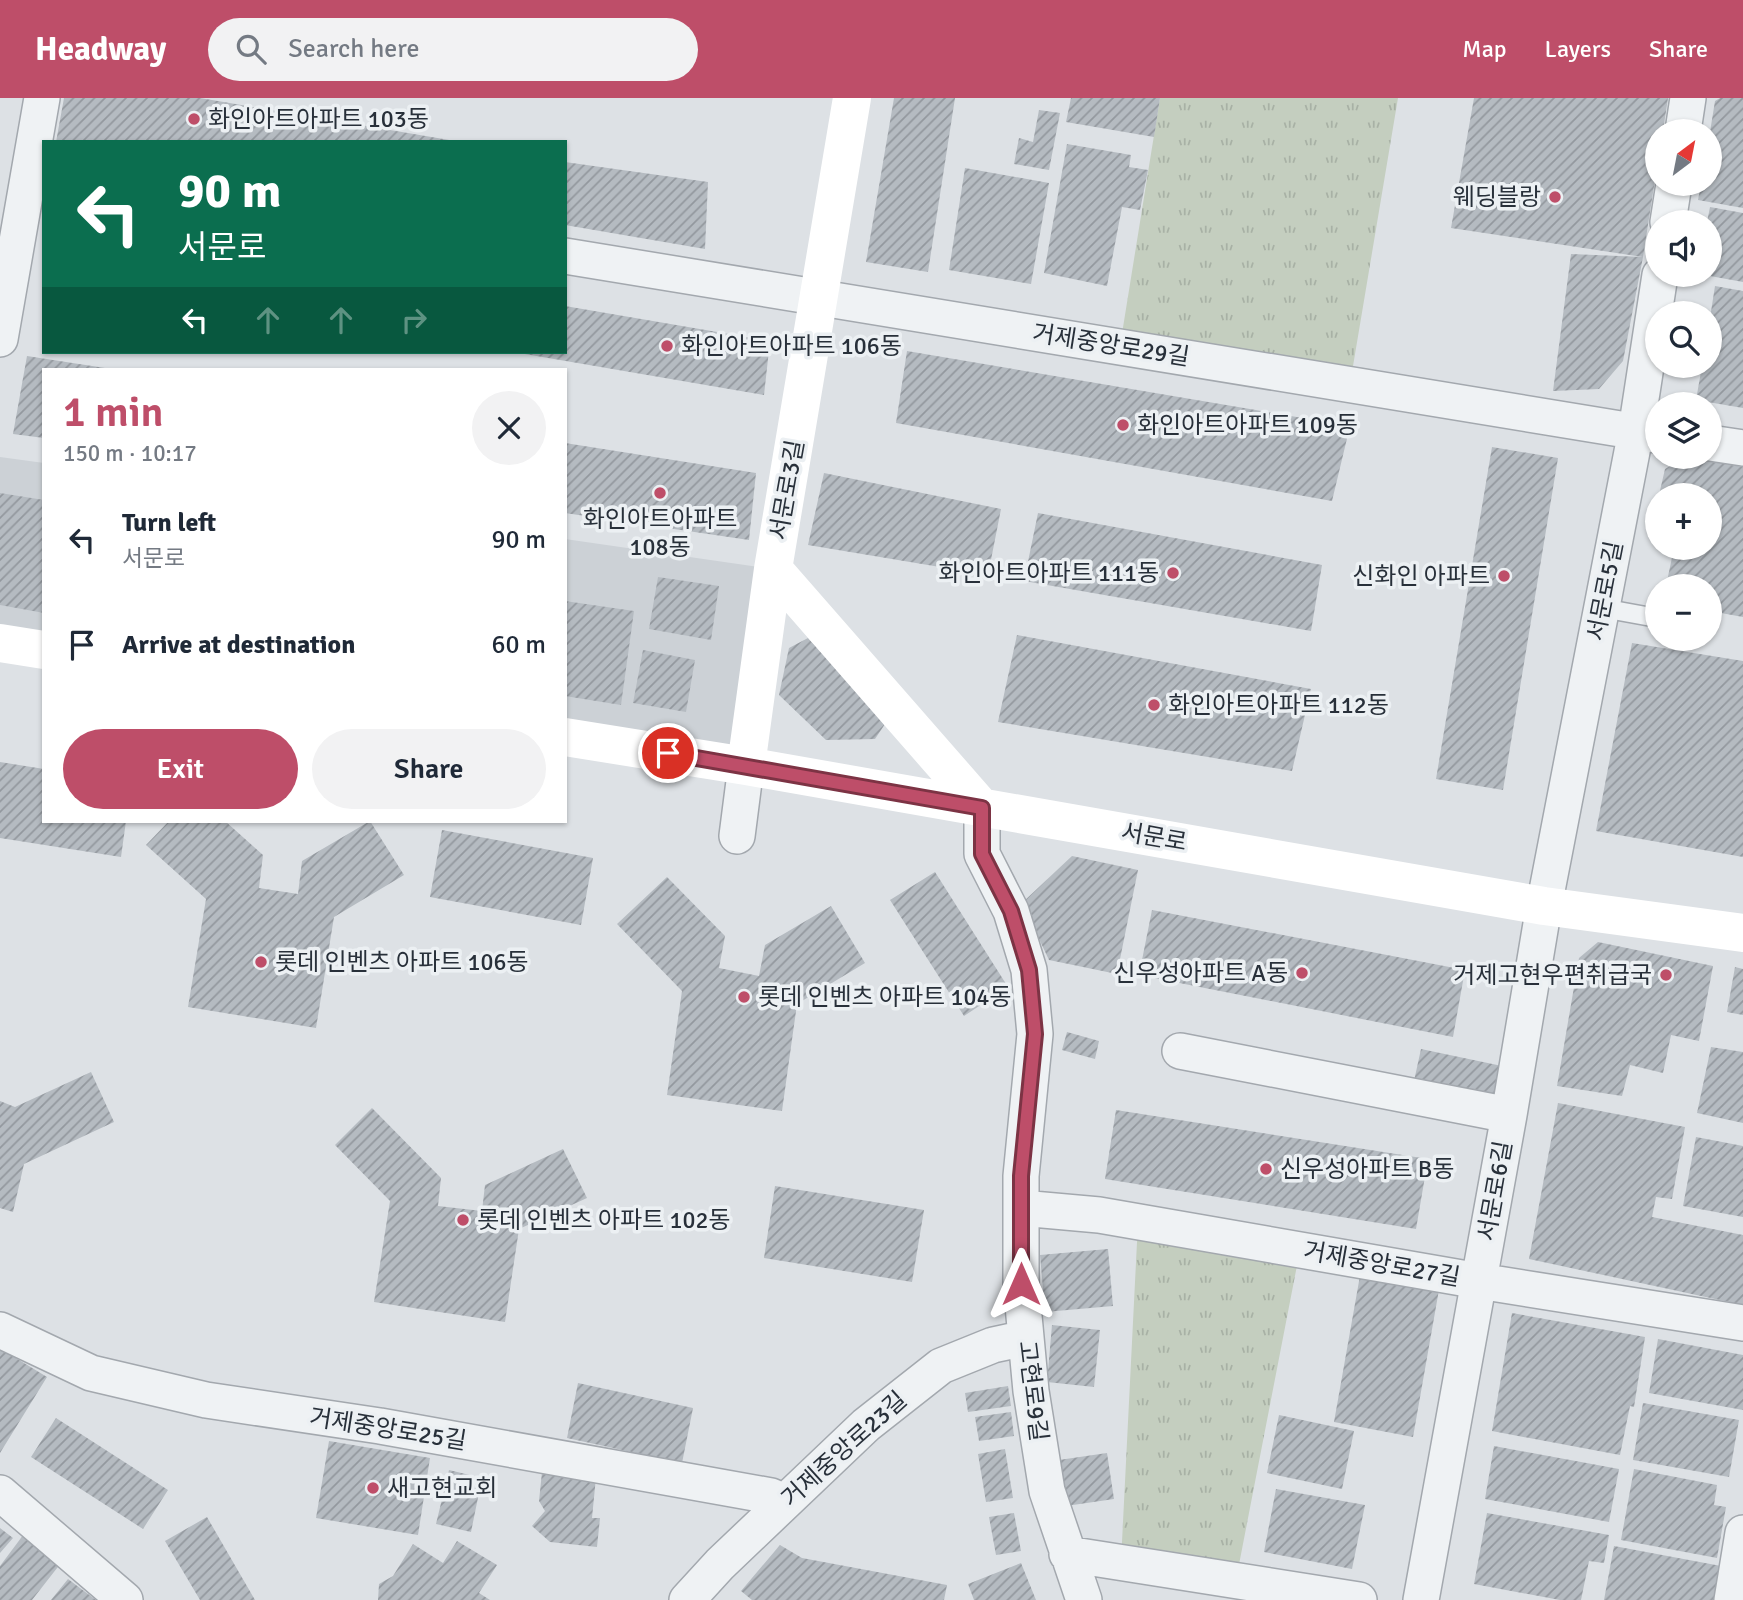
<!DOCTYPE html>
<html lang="en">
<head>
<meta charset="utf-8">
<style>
  body { margin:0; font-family:Signika,"Noto Sans KR",sans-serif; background:#f2f2f3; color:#1f2937; height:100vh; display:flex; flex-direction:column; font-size:26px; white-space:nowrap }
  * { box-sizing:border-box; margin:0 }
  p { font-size:23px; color:#747a83 }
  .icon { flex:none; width:38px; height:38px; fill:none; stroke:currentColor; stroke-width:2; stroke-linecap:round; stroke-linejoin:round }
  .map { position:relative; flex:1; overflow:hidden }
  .panel { position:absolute; left:42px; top:270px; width:525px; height:455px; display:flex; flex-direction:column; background:#fff; border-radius:0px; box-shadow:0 2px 5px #0004 }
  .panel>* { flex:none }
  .banner { position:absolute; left:42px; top:42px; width:525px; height:214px; border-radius:0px; box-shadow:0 2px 5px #0004; background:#0b6e4f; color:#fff; overflow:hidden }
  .needle { width:46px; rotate:32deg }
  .controls { position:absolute; left:1645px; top:21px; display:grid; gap:14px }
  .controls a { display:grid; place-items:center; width:77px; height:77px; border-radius:50%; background:#fff; box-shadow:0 2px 5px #0004; font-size:35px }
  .pin { position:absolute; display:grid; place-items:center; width:60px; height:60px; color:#fff; margin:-30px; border:4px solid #fff; border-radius:50%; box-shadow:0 2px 7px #0007 }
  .me { position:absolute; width:77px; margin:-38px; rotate:0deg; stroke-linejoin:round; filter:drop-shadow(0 0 5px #0008) }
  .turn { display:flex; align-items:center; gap:24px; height:147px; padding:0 21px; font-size:32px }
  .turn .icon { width:91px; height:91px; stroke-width:2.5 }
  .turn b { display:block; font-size:49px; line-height:60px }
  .lanes { display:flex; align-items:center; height:66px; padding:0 21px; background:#0003; justify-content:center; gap:35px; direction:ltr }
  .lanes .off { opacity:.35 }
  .round { display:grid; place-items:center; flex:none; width:74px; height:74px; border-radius:37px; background:#f2f2f3 }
  .headline { display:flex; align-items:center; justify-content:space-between; height:119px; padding:0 21px }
  h1 { font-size:42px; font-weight:600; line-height:52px; color:#be4e69 }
  .button { display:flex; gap:14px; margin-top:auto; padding:14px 21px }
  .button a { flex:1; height:80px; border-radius:42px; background:#be4e69; color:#fff; font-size:28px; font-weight:600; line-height:80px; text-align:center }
  .button a+a { background:#f2f2f3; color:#1f2937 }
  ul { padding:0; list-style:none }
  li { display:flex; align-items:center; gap:21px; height:105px; padding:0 21px }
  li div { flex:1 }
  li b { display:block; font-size:26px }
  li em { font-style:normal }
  header { display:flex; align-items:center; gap:42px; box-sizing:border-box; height:98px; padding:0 35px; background:#be4e69; color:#fff }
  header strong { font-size:33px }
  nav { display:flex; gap:38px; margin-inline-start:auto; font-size:24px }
  .search { width:490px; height:63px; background:#f2f2f3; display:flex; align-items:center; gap:18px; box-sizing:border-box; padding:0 24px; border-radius:38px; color:#747a83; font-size:26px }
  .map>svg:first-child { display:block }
</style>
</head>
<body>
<header>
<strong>Headway</strong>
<div class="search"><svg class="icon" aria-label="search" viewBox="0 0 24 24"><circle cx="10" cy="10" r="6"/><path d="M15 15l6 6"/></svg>Search here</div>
<nav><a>Map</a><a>Layers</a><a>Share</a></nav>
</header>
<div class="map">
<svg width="1743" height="1502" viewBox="0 0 1743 1502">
  <defs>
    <pattern id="park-tufts" width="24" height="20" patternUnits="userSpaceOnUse" patternTransform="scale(1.75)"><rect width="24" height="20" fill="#c4cebf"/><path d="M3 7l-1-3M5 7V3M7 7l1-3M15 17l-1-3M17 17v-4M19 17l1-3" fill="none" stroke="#a8b1a5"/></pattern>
    <pattern id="building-hatch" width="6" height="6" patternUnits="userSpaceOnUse" patternTransform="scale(1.75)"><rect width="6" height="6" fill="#b5bbc1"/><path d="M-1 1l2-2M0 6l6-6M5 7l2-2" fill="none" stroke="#93989e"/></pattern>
  </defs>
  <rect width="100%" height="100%" fill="#dde1e5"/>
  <path fill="#ccd1d6" d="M0,359L44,365V552L0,545Z
    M565,441L773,471L746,668L565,639Z"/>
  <path fill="url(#park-tufts)" d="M1160,0H1398L1350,286L1120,248Z
    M1138,1124L1300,1152L1236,1482L1121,1464Z"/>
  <path fill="url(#building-hatch)" d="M64,0H200L461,44H56Z
    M894,0H955L928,174L866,164Z
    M1071,0H1160L1154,39L1066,24Z
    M1474,0H1668L1663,33H1657V69L1643,159L1451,130Z
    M1720,0H1743V110L1698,102L1701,86H1710V34L1715,3Z
    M1039,12L1060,15L1049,72L1014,66L1019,40L1033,44Z
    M1067,46L1131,57L1129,69L1148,72L1140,112L1122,109L1107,188L1044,175Z
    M565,64L708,84L705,151L565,127Z
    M965,70L1049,85L1031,186L949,172Z
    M1710,109L1743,115V184L1710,178V124H1707Z
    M1571,156L1643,159L1623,263L1599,291L1553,293Z
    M1715,188L1743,193V310L1696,302L1702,268H1710V220Z
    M565,208L770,243L764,297L519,255L565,254Z
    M907,253L1350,328L1332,403L896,325Z
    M27,258L105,270L44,271V340L13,336Z
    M565,345L756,375L749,442L565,415Z
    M1492,349L1558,360L1503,692L1436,681Z
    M1686,359L1743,369V519L1710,513V488H1666L1674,450H1710V397H1659L1665,371Z
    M824,375L1001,411L988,477L808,447Z
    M0,395L44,402V515L0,507Z
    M1038,415L1322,467L1311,533L1024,483Z
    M658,479L719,488L711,542L649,531Z
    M565,503L634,513L621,607L565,598Z
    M1017,537L1311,591L1292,673L998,624Z
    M808,540L887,623L875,641L826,642L779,597L789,550Z
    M1632,545L1743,563V759L1596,733Z
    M643,552L695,562L686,614L633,605Z
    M0,664L44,671V723H126L121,759L0,740Z
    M169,723H225L263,757L259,790L298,796L302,763L370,723L404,777L334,819L316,930L188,909L206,801L146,747Z
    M442,732L593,760L581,827L430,799Z
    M1072,758L1138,772L1117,876L1049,862L1022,805Z
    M935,774L1008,889L964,918L890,802Z
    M667,779L725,838L719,870L759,878L765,847L831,808L865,865L797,906L782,1013L667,997L682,893L617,826Z
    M1152,812L1465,872L1453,939L1139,877Z
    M1598,844L1713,868L1699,943L1671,937L1663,975L1630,967L1622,998L1557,988L1579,860Z
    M1735,869L1743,871V917L1727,914Z
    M1067,934L1099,943L1095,961L1062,952Z
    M1711,949L1743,954V1025L1697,1015Z
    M1421,951L1502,968L1496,1000L1414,983Z
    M91,974L114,1024L24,1066L13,1114L0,1110V1003L15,1009Z
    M1558,1005L1685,1029L1672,1101L1656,1099L1652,1119L1743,1137V1207L1529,1161Z
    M372,1010L441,1080L438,1108L482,1113L485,1087L563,1051L587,1100L519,1131L505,1224L374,1204L390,1103L335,1047Z
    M1116,1012L1428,1061L1416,1131L1105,1081Z
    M1696,1039L1743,1048V1119L1683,1108Z
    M775,1088L924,1112L912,1184L764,1160Z
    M1108,1151L1113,1208L1045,1214L1040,1157Z
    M1361,1172L1440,1186L1413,1339L1334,1324Z
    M1512,1215L1645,1239L1634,1309L1630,1308L1620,1357L1492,1333Z
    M1052,1227L1100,1232L1094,1289L1047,1284Z
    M1658,1241L1743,1257V1312L1649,1295Z
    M1,1251L47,1279L0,1355V1253Z
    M578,1285L693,1310L682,1365L567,1340Z
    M1008,1288L1011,1308L968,1314L965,1295Z
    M1643,1305L1739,1322L1729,1379L1633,1362Z
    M1011,1314L1014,1338L979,1343L975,1319Z
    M1279,1317L1354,1333L1342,1391L1267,1375Z
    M56,1320L168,1392L143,1431L31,1359Z
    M329,1343L430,1360L418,1437L316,1420Z
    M1494,1348L1619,1371L1609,1424L1485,1401Z
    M1005,1351L1013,1400L986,1404L978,1356Z
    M1107,1355L1114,1401L1066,1408L1059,1362Z
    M1634,1371L1717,1387L1714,1407L1726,1409L1717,1460L1621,1442Z
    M449,1372L482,1380L471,1434L436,1426Z
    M542,1374L596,1379L592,1420H600L597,1449L550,1444L532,1428L545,1413L539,1403Z
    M1276,1391L1365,1407L1352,1471L1264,1454Z
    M1014,1415L1021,1453L996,1457L989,1419Z
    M1487,1415L1609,1437L1604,1465L1589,1463L1581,1502H1560L1474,1486Z
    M207,1419L255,1502H200L165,1443Z
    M0,1430L13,1440L0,1455Z
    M24,1436L61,1465L32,1502H0V1468Z
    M457,1443L497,1467L479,1495L490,1502H378L379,1486L393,1478L413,1446L443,1465Z
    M780,1447L802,1460L947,1487L944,1502H752L741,1493Z
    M1614,1448L1721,1468L1715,1502H1604Z
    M1021,1465L1036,1502H974L968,1486Z
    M68,1481L96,1502H51Z"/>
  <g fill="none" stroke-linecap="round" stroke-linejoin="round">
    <defs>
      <path id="lane" d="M1602,510L1657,520"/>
      <path id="street" d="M1683,33L1688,0
        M1668,124L1674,86
        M565,158L1657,337
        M0,241L42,0
        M1710,345L1743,350
        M982,710V756L1011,813L1029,872L1035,936L1021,1078V1186L1031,1293L1047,1393L1084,1502
        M737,738L746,668
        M1180,953L1509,1017
        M1021,1110L1099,1117L1479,1183L1743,1225
        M0,1232L91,1275L206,1302L380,1328L771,1398L785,1404
        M0,1395L125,1502
        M1067,1456L1359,1502
        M687,1502L720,1466L866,1327L941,1268L993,1247L1026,1240
        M1421,1502L1509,1017L1544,808L1636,333L1660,177
        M1732,1502L1743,1435"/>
    </defs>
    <use href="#lane" stroke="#a3a8ae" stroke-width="21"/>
    <use href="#street" stroke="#a3a8ae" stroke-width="38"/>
    <use href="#lane" stroke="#eff2f4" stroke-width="18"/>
    <use href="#street" stroke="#eff2f4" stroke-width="35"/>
    <path stroke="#fff" stroke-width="38" d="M852,0L773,471L982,710
      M0,545L44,552
      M565,639L746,668L1544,808L1743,835
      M746,668L773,471"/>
  </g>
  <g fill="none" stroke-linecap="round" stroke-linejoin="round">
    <defs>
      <path id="route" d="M668,655L982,710V756L1011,813L1029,872L1035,936L1021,1078V1186"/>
    </defs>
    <use href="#route" stroke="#7c3344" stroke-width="18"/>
    <use href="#route" stroke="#be4e69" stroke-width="12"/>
  </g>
  <g fill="#be4e69" stroke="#ecf0f3" stroke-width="2.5">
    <circle cx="194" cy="21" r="7"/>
    <circle cx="1555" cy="99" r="7"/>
    <circle cx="667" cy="248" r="7"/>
    <circle cx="1123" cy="327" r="7"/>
    <circle cx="660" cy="395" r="7"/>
    <circle cx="1173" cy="475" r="7"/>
    <circle cx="1504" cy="478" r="7"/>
    <circle cx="1154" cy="607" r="7"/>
    <circle cx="261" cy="864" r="7"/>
    <circle cx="1302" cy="875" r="7"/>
    <circle cx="1666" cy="877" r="7"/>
    <circle cx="744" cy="899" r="7"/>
    <circle cx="1266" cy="1071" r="7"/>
    <circle cx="463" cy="1122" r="7"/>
    <circle cx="373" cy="1390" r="7"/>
  </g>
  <g text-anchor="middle" stroke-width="7" stroke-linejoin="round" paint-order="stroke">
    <g font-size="24" fill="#28303a" stroke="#ecf0f3" text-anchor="start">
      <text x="208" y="29">화인아트아파트 103동</text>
      <text x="1541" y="107" text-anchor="end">웨딩블랑</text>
      <text x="681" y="256">화인아트아파트 106동</text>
      <text x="1137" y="335">화인아트아파트 109동</text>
      <text x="660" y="429" text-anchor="middle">화인아트아파트<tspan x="660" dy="28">108동</tspan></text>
      <text x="1159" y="483" text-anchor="end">화인아트아파트 111동</text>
      <text x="1490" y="486" text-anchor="end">신화인 아파트</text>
      <text x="1168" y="615">화인아트아파트 112동</text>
      <text x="275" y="872">롯데 인벤츠 아파트 106동</text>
      <text x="1288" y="883" text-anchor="end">신우성아파트 A동</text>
      <text x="1652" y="885" text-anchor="end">거제고현우편취급국</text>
      <text x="758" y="907">롯데 인벤츠 아파트 104동</text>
      <text x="1280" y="1079">신우성아파트 B동</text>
      <text x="477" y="1130">롯데 인벤츠 아파트 102동</text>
      <text x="387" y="1398">새고현교회</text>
    </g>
    <g font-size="24" fill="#28303a" stroke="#ecf0f3">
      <text transform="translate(1111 247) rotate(9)" y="8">거제중앙로29길</text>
      <text transform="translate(787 392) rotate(-80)" y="8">서문로3길</text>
      <text transform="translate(1605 493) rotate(-79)" y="8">서문로5길</text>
      <text transform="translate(1154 739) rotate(10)" y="8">서문로</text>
      <text transform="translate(1495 1093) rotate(-80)" y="8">서문로6길</text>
      <text transform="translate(1382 1166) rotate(10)" y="8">거제중앙로27길</text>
      <text transform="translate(1033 1293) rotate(83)" y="8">고현로9길</text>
      <text transform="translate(388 1331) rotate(9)" y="8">거제중앙로25길</text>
      <text transform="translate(844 1351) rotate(-42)" y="8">거제중앙로23길</text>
    </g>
  </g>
</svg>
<div class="controls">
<a><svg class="needle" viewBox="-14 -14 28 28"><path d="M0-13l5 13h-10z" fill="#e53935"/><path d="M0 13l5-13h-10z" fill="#747a83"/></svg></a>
<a><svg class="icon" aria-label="sound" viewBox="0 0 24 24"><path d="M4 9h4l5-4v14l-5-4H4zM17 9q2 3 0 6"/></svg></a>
<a><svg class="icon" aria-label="search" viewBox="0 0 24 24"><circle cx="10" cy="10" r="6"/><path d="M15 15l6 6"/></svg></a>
<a><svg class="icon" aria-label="layers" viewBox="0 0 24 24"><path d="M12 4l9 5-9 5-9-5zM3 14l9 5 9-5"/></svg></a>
<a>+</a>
<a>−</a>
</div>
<div class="pin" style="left:668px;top:655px;background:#d93025"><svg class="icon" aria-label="arrive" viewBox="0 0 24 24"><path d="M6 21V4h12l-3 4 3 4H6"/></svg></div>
<svg class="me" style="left:1021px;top:1186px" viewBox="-20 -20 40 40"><path d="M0-17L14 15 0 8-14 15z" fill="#be4e69" stroke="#fff" stroke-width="4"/></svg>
<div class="banner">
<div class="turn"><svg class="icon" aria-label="left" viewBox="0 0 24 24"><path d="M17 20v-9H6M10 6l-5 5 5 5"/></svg><div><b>90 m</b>서문로</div></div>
<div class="lanes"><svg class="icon" aria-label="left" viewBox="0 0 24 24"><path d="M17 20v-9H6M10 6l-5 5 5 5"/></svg><svg class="icon off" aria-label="ahead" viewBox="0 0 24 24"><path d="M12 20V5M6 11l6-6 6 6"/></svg><svg class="icon off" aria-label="ahead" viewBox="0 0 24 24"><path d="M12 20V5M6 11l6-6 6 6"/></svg><svg class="icon off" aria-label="right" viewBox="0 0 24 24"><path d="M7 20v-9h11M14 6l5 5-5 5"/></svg></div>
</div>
<section class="panel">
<div class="headline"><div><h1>1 min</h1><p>150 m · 10:17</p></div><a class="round"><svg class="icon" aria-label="close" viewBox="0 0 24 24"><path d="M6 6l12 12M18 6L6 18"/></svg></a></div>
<ul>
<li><svg class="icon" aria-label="left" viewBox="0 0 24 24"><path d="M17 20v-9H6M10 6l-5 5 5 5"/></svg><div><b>Turn left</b><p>서문로</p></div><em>90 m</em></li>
<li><svg class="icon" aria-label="arrive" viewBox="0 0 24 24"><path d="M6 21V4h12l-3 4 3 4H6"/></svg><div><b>Arrive at destination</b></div><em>60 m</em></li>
</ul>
<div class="button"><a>Exit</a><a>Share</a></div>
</section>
</div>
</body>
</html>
